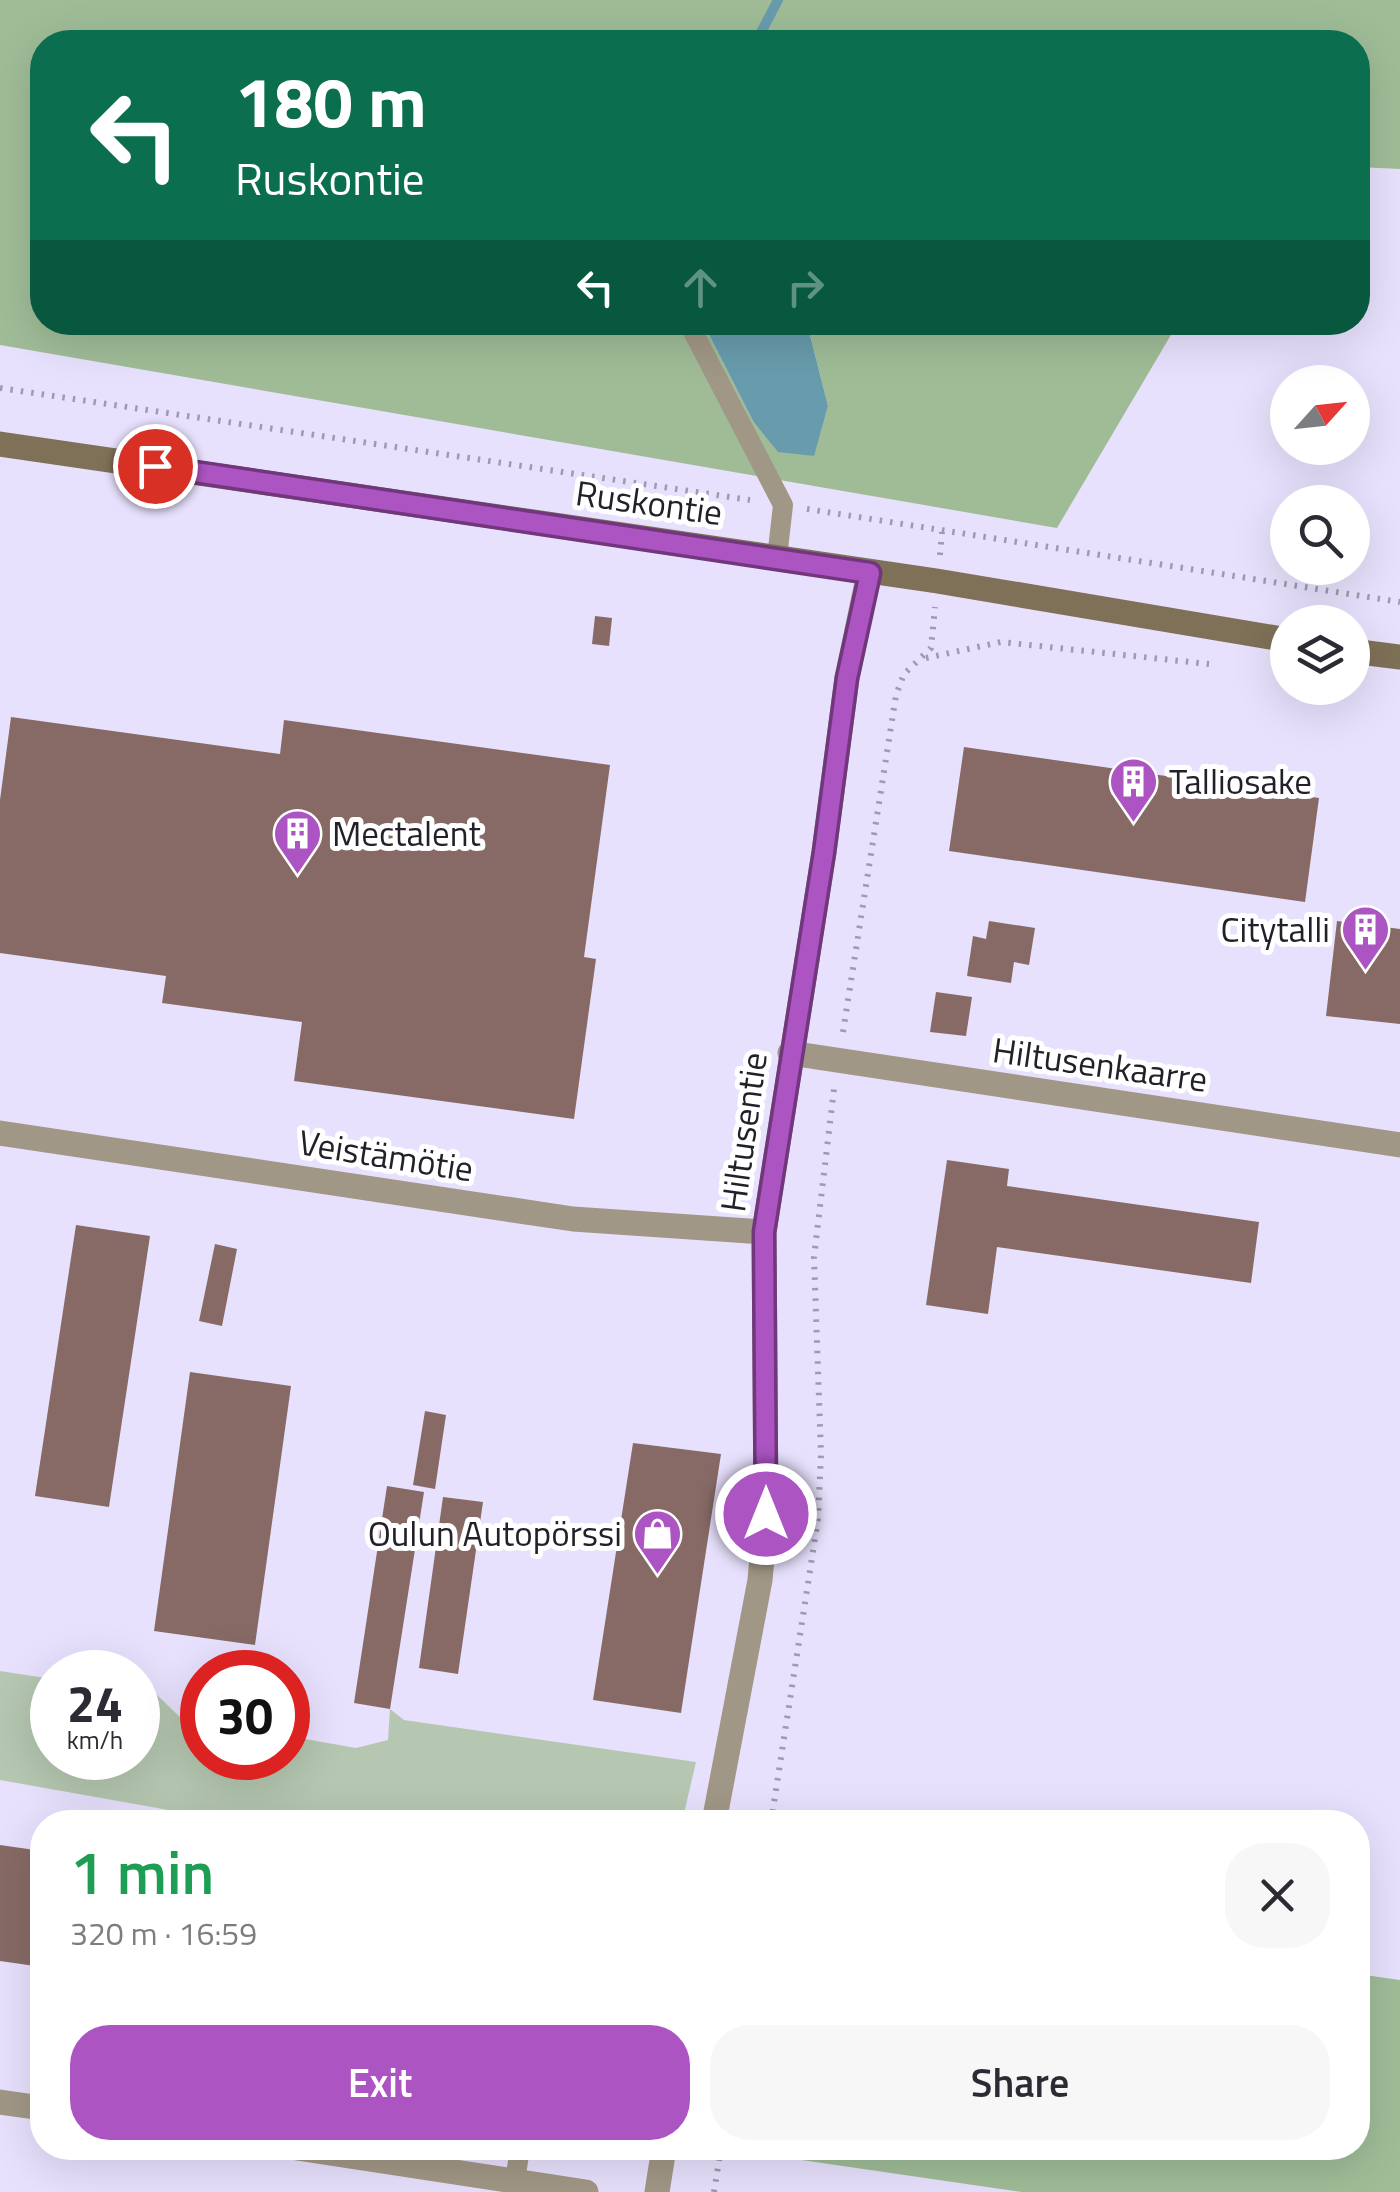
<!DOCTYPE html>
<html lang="en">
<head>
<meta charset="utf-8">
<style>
  body { margin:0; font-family:"Titillium Web",sans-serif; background:#f7f7f7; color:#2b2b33; height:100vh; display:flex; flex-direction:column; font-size:38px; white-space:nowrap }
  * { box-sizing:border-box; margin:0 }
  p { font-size:32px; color:#7c7c81 }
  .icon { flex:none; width:55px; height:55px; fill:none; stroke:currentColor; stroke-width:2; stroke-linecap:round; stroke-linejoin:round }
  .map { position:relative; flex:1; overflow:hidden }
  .drawer { position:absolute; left:30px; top:1810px; width:1340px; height:350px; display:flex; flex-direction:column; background:#fff; border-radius:40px; box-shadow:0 10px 40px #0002 }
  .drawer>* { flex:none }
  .hud { position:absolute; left:30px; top:30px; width:1340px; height:305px; border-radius:40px; box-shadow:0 10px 40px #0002; background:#0b6e4f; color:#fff; overflow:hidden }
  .needle { width:65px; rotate:63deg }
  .tools { position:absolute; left:1270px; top:365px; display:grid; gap:20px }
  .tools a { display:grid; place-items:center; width:100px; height:100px; border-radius:50%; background:#fff; box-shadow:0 10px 40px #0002; font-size:50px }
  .speed { position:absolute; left:30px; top:1650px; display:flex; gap:20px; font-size:50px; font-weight:700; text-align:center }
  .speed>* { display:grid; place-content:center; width:130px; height:130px; border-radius:50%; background:#fff; box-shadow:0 10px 40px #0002; line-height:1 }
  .speed small { font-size:25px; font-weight:400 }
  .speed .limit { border:15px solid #d22; background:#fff; color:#111 }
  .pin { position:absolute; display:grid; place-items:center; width:85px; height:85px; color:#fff; margin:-42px; border:5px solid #fff; border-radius:50%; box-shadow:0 2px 10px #0007 }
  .me { position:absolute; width:110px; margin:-55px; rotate:0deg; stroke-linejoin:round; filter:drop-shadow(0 0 8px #0008) }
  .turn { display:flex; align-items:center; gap:35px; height:210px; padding:0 40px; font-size:45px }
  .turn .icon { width:130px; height:130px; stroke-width:2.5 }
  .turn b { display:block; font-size:70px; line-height:85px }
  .lanes { display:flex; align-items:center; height:95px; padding:0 40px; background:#0003; justify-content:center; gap:50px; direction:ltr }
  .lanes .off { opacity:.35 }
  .round { display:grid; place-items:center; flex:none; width:105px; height:105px; border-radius:40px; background:#f7f7f7 }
  .summary { display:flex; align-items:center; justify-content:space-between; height:170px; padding:0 40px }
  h1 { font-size:60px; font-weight:600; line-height:75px; color:#1e9e55 }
  .action { display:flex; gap:20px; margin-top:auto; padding:20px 40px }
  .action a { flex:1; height:115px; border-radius:40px; background:#ac54c1; color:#fff; font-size:40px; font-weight:600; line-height:115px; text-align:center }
  .action a+a { background:#f7f7f7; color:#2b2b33 }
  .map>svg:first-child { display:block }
</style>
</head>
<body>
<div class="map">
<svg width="1400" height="2192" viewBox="0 0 1400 2192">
  <rect width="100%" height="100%" fill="#e8e1fd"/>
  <path fill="#b5c7b0" d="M0,1671L52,1679V1758H138V1691L156,1694L181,1718L202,1722V1758H288V1736L356,1748L388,1740L390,1709L404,1720L696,1762L682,1822H236L0,1780Z"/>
  <path fill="#9fbc97" d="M0,0H1400V169L1358,167V42H42V322L703,323L753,421L813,456L828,406L809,331L803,323H1178L1057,528L0,345Z
    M1358,1974L1400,1980V2192H1022L747,2152L748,2148H1358Z"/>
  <path fill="#689cad" d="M703,323H803L809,331L828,406L814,456L778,452L753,421Z"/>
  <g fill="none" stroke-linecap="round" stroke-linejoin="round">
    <path stroke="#689cad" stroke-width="10" d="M756,42L778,0"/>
  </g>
  <path fill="#876a65" d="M595,616L612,618L609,646L592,644Z
    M11,717L280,754L284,720L610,765L584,957L596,959L574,1119L294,1081L302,1022L162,1003L166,976L0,953V800Z
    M964,747L1319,798L1305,902L949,851Z
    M989,921L1035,928L1029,965L1014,962L1011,983L967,976L973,936L986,939Z
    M1337,921L1400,929V1024L1326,1016Z
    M936,992L972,997L966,1036L930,1032Z
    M947,1160L1009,1169L1007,1186L1259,1222L1251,1283L997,1247L988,1314L926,1305Z
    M76,1225L150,1236L109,1507L35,1496Z
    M215,1244L237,1249L222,1326L199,1321Z
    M190,1372L291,1386L255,1645L154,1631Z
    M425,1411L446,1415L435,1489L413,1485Z
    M633,1443L721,1454L681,1713L593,1700Z
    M387,1486L424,1492L390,1709L354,1703Z
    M443,1497L483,1502L458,1674L419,1668Z
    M0,1845L42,1851V1967L0,1961Z"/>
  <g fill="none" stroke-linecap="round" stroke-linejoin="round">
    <path stroke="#9f9aaf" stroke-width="6" stroke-dasharray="2.5 8" stroke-linecap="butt" d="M0,388L750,500
      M807,509L1400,602
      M940,555L942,532
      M926,658L1001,642L1209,664
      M843,1032L896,695L904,674L931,648L935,607
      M771,1822L818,1519L821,1455L814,1257L834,1089
      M714,2192L721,2148"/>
    <path stroke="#a19786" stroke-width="20" d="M688,322L783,505L777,558
      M515,2181L520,2148"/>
    <path stroke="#a19786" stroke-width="25" d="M790,1053L1400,1145
      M0,1133L573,1219L764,1232
      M714,1822L760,1580L766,1514L764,1232L824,852L847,678L869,573
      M0,2102L42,2108
      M297,2148L586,2192
      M657,2192L664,2148"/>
    <path stroke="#7f7158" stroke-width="25" d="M0,444L937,581L1288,640
      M1352,651L1400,657"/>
  </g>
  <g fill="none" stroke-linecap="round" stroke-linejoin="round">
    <defs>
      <path id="route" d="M155,466L870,573L847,678L824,852L764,1232L766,1514"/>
    </defs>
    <use href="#route" stroke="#70377d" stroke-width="25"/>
    <use href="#route" stroke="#ac54c1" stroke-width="18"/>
  </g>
  <defs>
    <symbol id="building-pin" viewBox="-11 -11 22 30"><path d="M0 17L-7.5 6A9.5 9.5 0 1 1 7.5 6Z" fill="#ac54c1" stroke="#fff"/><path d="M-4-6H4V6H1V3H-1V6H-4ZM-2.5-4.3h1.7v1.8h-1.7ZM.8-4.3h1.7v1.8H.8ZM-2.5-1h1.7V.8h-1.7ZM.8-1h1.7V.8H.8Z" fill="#fff"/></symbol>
    <symbol id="shop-pin" viewBox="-11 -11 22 30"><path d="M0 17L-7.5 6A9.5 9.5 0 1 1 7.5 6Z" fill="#ac54c1" stroke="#fff"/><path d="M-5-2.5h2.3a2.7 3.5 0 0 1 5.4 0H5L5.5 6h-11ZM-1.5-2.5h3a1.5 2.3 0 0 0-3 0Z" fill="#fff"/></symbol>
  </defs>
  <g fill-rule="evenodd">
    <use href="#building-pin" x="1106" y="754" width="55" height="75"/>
    <use href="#building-pin" x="270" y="806" width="55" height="75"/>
    <use href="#building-pin" x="1338" y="902" width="55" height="75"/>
    <use href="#shop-pin" x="630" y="1506" width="55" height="75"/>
  </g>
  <g text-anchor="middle" stroke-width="10" stroke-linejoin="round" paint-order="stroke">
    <g font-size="35" fill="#23202a" stroke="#fff">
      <text transform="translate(649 503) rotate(8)" y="12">Ruskontie</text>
      <text transform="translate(1100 1065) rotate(8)" y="12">Hiltusenkaarre</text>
      <text transform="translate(744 1132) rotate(-82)" y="12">Hiltusentie</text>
      <text transform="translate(386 1156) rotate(9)" y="12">Veistämötie</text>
    </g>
    <g font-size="35" fill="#23202a" stroke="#fff" text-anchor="start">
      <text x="1169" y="794">Talliosake</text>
      <text x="332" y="846">Mectalent</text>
      <text x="1330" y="942" text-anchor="end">Citytalli</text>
      <text x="622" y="1546" text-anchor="end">Oulun Autopörssi</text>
    </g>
  </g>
</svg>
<div class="tools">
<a><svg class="needle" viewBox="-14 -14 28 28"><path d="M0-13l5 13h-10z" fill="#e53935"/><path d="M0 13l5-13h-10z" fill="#7c7c81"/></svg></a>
<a><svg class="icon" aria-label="search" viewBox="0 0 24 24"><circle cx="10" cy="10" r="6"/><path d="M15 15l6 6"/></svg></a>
<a><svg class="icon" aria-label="layers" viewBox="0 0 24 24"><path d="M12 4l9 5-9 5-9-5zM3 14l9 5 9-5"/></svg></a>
</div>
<div class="speed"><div>24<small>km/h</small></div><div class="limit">30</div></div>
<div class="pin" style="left:155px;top:466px;background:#d93025"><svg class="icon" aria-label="arrive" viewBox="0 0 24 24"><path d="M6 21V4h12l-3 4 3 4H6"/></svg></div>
<svg class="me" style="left:766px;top:1514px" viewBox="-20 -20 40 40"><circle r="17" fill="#ac54c1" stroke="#fff" stroke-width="3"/><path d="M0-11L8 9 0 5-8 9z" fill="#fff"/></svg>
<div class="hud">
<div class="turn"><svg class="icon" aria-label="left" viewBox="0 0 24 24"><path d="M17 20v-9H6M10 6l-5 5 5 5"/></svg><div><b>180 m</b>Ruskontie</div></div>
<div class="lanes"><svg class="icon" aria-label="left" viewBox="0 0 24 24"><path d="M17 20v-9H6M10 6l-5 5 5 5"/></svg><svg class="icon off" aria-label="ahead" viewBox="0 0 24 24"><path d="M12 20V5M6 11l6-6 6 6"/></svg><svg class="icon off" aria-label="right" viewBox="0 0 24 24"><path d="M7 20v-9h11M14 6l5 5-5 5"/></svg></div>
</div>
<section class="drawer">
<div class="summary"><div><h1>1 min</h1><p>320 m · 16:59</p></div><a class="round"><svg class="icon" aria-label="close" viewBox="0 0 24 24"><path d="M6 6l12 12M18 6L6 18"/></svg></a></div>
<div class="action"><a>Exit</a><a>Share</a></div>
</section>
</div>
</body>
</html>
